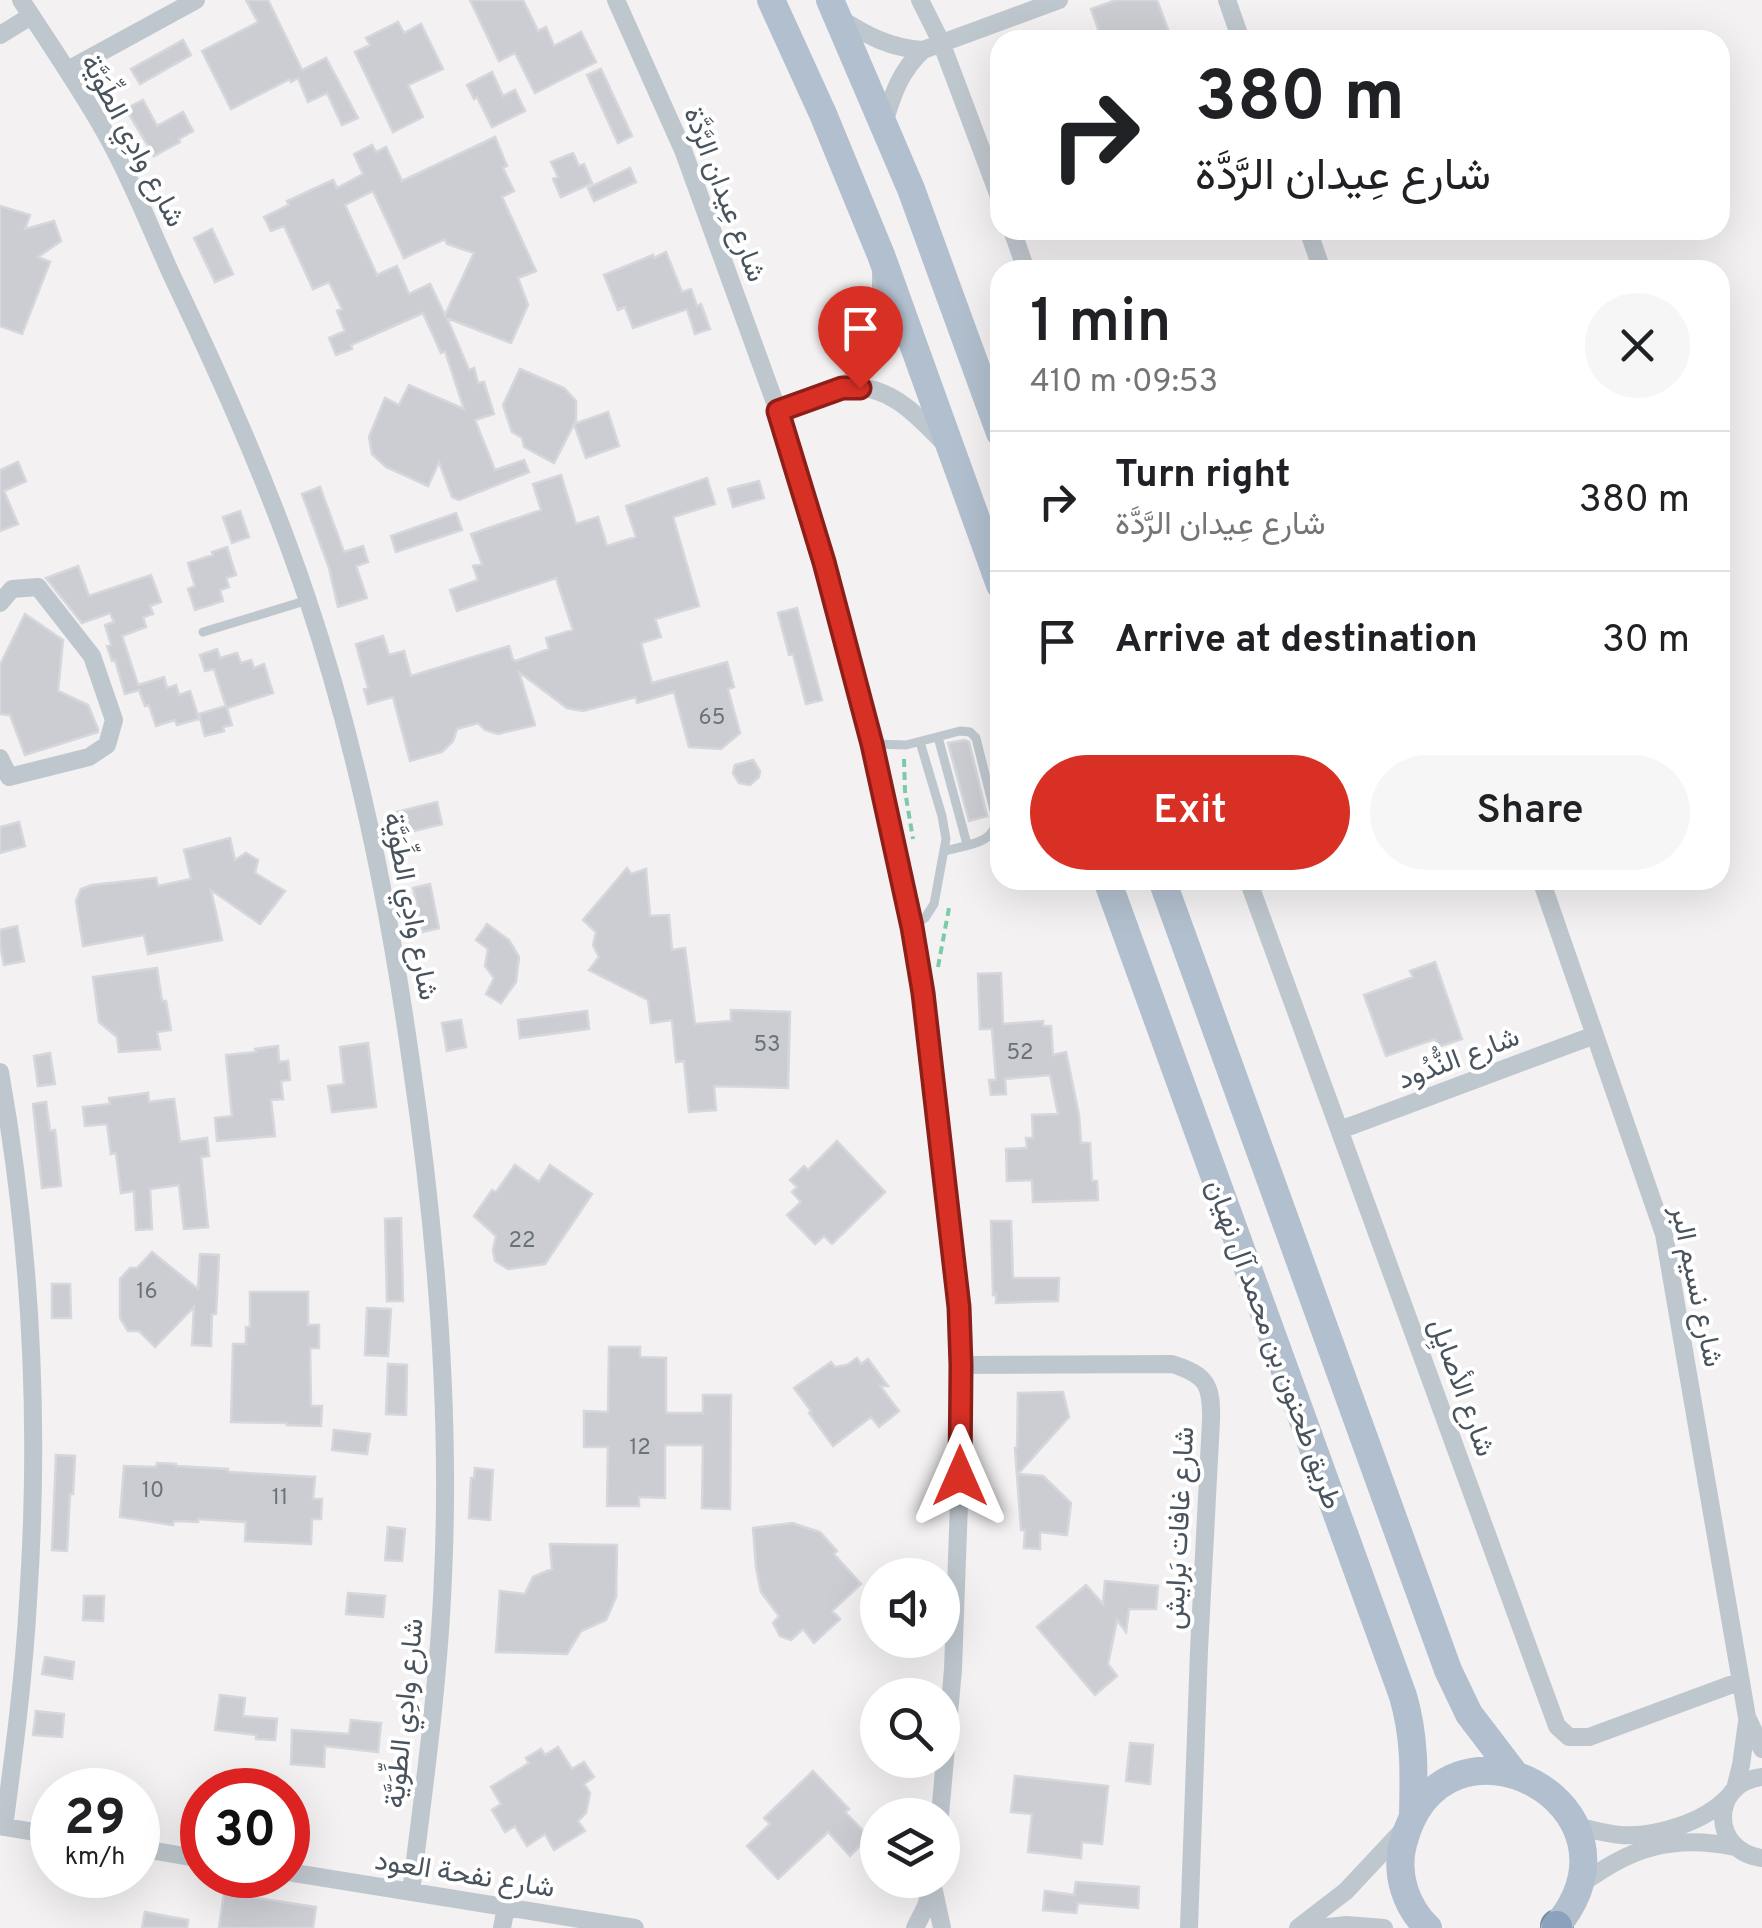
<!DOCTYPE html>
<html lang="en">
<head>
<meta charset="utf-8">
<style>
  body { margin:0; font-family:Overpass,Vazirmatn,sans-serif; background:#f6f6f6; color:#202124; height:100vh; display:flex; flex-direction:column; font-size:38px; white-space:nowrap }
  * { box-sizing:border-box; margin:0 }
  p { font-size:32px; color:#757577 }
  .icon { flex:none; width:55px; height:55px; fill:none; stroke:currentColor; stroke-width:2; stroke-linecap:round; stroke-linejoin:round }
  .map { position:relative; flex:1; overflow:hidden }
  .side { position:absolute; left:990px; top:260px; width:740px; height:630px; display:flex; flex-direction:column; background:#fff; border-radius:30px; box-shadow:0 10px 40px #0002 }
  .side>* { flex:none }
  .banner { position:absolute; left:990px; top:30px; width:740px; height:210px; border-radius:30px; box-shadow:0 10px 40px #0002; background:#fff; color:#202124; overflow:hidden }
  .buttons { position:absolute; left:860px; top:1558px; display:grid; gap:20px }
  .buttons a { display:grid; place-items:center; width:100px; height:100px; border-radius:50%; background:#fff; box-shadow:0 10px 40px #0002; font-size:50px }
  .speed { position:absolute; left:30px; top:1768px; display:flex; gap:20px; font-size:50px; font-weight:700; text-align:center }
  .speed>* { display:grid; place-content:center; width:130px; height:130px; border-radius:50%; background:#fff; box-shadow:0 10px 40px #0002; line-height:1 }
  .speed small { font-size:25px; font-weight:400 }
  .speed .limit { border:15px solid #d22; background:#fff; color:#111 }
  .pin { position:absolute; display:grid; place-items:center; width:85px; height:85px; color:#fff; margin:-102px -42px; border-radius:50% 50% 50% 0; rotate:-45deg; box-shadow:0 0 10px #0007 }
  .pin .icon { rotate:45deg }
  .me { position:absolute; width:110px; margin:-55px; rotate:0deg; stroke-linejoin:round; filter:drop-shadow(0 0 8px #0008) }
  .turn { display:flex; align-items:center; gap:35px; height:210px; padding:0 40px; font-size:45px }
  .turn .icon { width:130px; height:130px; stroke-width:2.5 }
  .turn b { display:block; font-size:70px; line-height:85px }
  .round { display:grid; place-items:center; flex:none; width:105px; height:105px; border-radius:52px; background:#f6f6f6 }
  .summary { display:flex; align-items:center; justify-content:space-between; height:170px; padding:0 40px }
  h1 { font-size:60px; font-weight:600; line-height:75px }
  .button { display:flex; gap:20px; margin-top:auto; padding:20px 40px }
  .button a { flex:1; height:115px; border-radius:60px; background:#d93025; color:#fff; font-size:40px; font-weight:600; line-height:115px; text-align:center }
  .button a+a { background:#f6f6f6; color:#202124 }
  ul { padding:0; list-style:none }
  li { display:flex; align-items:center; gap:30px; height:140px; padding:0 40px; border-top:2px solid #e0e0e0 }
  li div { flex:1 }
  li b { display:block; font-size:38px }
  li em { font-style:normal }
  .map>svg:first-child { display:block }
</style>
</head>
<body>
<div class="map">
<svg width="1762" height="1928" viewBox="0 0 1762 1928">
  <rect width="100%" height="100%" fill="#f3f1f1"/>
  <path fill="#cbcdd3" stroke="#d5d7dc" stroke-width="2.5" fill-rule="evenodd" d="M246,0H268L302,70L326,58L358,118L342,125L327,93L308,102L298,78L291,82L290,79L231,109L202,51L258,22Z
    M470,0H523L538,31L546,27L554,46L581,32L596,62L535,93L515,53L499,61Z
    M1116,0H1157L1172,40H1102L1091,9Z
    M398,22L404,33L421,24L443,69L408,85L423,117L393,132L355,52L370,45L366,38Z
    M183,40L191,55L140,84L131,69Z
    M601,69L632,136L618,143L587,75Z
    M492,72L503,96L515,90L525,111L492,127L477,97L474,99L467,85Z
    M143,100L157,126L183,112L193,131L179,139L180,142L154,156L126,109Z
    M495,137L507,166L503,168L514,191L502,197L536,271L518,278L528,305L511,343L447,318L469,370L474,368L478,383L484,382L494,414L475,420L495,470L524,460L529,472L459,500L452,497L439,462L428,486L386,467L372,454L369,437L385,398L399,405L409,385L464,409L445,351L441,353L423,313L351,345L352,349L336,355L329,338L345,331L337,311L342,309L329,282L313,289L284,226L271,231L264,217L289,205L287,201L333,180L337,188L363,174L354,154L372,145L376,152L386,147L402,181ZM373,191L404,258L445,239L447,244L474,253L445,315L430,284L409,294L397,266L377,275L345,205Z
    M573,153L579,166L584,164L592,183L561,197L553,179L558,177L551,162Z
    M630,168L636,182L594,201L588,188Z
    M0,206L30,215L25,229L54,221L61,241L38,257L50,262L22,334L0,326Z
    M212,229L233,274L215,282L194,238Z
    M666,252L682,292L691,289L697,306L701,304L710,329L695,334L687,309L633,328L625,307L618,310L604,275L653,255L654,258Z
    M520,369L564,388L576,401V420L554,463L524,447L522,438L512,432L503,405Z
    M608,412L619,446L586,458L574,424Z
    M18,462L26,481L4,491L18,524L0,531V470Z
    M561,475L576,524L598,517L607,546L636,537L626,506L707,478L715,504L673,517L699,606L655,619L661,637L641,643L652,683L727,662L734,687L728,689L740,733L721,749L689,747L674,692L637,703L636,697L583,711L567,708L519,672L535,725L498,734L485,730L478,723L457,729L453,741L442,752L410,761L393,697L368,704L364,689L368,688L356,644L383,636L389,655L404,651L411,676L509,646L513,660L516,661L549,649L546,638L573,630L556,578L457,611L450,590L478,580L473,566L482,564L471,534L541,510L533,484Z
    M759,481L764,498L733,507L728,489Z
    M320,487L344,552L363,546L368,562L356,566L367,598L338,607L329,568L302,494Z
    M240,511L249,537L232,543L223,517Z
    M456,513L462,530L396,552L391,536Z
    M227,547L236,575L226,578L229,587L220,590L223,601L195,610L188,589L195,586L188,563L213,555L212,552Z
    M78,566L89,596L151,575L161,602L150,606L153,614L143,617L146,627L122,636L138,685L164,677L167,688L176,685L179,695L190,691L199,719L177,725L175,720L156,726L149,705L145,706L139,690L125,694L115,660L112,661L107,646L111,645L105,625L114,622L110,613L82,623L46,578Z
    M797,608L822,700L806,704L793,654L789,655L778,613Z
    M25,614L63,640L58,691L88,705L98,729V732L25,755L10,715L0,714V665Z
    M217,649L220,658L237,653L241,663L251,660L254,668L264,664L273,693L227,708L232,725L223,727L224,731L205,736L199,714L226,706L214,669L205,671L200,655Z
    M964,740L969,742L987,816L969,821L948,743Z
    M753,760L760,771L759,777L750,785L739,783L733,773L735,765Z
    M437,802L442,824L402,834L397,812Z
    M19,822L25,846L0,853V827Z
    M230,838L235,860L246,853L258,860L255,873L285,891L260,924L211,890L222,940L148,954L144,935L83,946L76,901L81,889L92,885L156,878L158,886L191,879L184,850Z
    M627,868L631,874L646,869L650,916L669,915L672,950L685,948L695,1024L731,1021V1010L790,1012L788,1088L714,1086L716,1110L689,1112L684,1061L676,1062L672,1020L651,1023L648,1000L589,970L599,957L593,945L596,932L583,920Z
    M430,884L439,928L423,932L413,888Z
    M487,924L509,940L519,957L516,982L501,1003L486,994L494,978L485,966L488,949L476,940Z
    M17,926L24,961L4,965L0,945V930Z
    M1435,962L1462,1039L1438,1047L1435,1039L1386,1056L1364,995L1413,977L1410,971Z
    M157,968L162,1001H166L171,1030L157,1032L160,1049L119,1052L117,1037L99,1022L93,977Z
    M1001,973L1003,1024L1043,1021V1026H1051L1053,1055L1066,1052L1079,1115L1081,1143H1090L1092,1181H1097L1098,1200L1033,1202L1032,1180L1007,1181L1006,1149L1027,1148L1026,1138H1033L1032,1115L1058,1114L1050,1075L1005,1079L1006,1094L991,1095L989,1080H996L992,1029H980L978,974Z
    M587,1011L589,1029L520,1038L518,1020Z
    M461,1020L466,1047L447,1051L442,1023Z
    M368,1043L376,1107L332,1112L328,1086L344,1084L340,1047Z
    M278,1046L279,1062L288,1061L290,1080L281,1081L283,1099L271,1100L275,1136L217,1141L215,1118L232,1116L226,1055L256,1052L255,1049Z
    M50,1053L55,1084L38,1086L34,1056Z
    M148,1093L149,1102L174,1099L180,1142L207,1138L209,1156L201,1157L208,1227L184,1229L179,1185L150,1189L152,1229L136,1230L134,1191L121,1193L116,1153L111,1154L107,1124L85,1126L83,1107L110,1104L109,1098Z
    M46,1102L50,1131L55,1130L61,1186L42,1188L33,1104Z
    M837,1141L885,1192L832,1244L824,1236L815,1244L787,1215L801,1202L792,1192L797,1187L790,1180L804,1166L808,1170Z
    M515,1165L539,1182L550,1165L592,1194L545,1264L508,1269L495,1261L493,1250L496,1236L474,1216L492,1190L496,1192Z
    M401,1218L403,1301H387L385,1219Z
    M991,1221H1011L1013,1278H1059L1058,1301L996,1303V1294L993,1295Z
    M152,1252L198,1289L200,1254L219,1255L216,1314H212L211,1346L192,1345L194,1307L155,1347L139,1331H128L120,1318V1279L130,1268H137Z
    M52,1284H70L71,1318H52Z
    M250,1292H308V1325H319V1348H310L311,1406H322L321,1426L287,1425V1423L231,1422L233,1344H246V1327H250Z
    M367,1308L391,1309L388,1356L365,1355Z
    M609,1347H640V1357L666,1358V1413H703V1395H731L730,1509L702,1508L703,1445H665V1498L639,1497V1506H607L608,1447H584V1411L608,1412Z
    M857,1358L861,1364L868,1359L888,1386H880L899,1411L879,1427L871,1417L833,1446L809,1413L811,1411L794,1388L831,1362L835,1367L847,1365Z
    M388,1364L407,1365L406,1415L386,1414Z
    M1063,1392L1069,1417L1018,1474L1043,1476L1071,1503L1067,1535L1040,1532V1549L1024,1548L1025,1530H1021L1015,1448H1017L1018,1393Z
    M334,1430L370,1434L367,1454L332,1450Z
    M56,1455L75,1456L73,1494H70L67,1551L52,1550Z
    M157,1463L176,1464V1466L228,1469V1472L315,1477L313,1499H322L321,1519H312L311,1544L245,1541L246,1522L198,1519V1522L174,1521L173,1525L120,1517L124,1466L156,1467Z
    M475,1468L493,1470L490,1520L469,1518L471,1478H474Z
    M792,1523L820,1532L837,1551L834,1554L861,1584L832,1611L840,1619L814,1643L803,1629L791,1640L780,1636L773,1623L779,1616L761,1592L756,1567L753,1528Z
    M388,1527L405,1529L402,1561L385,1560Z
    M550,1544L617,1545L616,1597L606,1620L581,1631L567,1654L496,1652L500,1591L525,1594L533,1577L552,1569Z
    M1105,1581L1158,1586L1156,1609H1129L1126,1632L1117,1620L1108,1664L1117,1676L1095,1695L1037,1627L1086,1585L1103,1604Z
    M348,1593L385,1596L383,1617L346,1614Z
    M84,1596H104L103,1621L83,1620Z
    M45,1657L74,1662L72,1679L42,1674Z
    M220,1695L245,1698L243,1716L277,1719L275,1740L256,1739V1735L215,1730Z
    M36,1711L64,1714L62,1737L33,1735Z
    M351,1720L381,1723L378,1752L325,1746L324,1767L291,1764L292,1730L349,1734Z
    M1130,1743L1153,1745L1150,1784L1126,1781Z
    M558,1747L572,1769L584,1762L594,1777L584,1784L590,1793L586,1813L578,1821L585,1831L554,1850L545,1834L527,1846L515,1826L505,1832L492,1810L501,1804L491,1787L529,1763L526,1758L541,1749L545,1755Z
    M813,1771L849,1809L845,1812L869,1837L850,1856L828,1832L778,1879L747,1846L770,1824L764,1818Z
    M1015,1776L1108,1786L1102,1844L1082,1842L1081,1858L1028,1852L1032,1814L1011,1812Z
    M1076,1882L1139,1887L1138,1908L1078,1903L1076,1913L1043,1910L1045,1891L1074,1895Z
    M224,1893L316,1907L313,1928H219Z
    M145,1912L188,1920L187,1928H142Z"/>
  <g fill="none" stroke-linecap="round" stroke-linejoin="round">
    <defs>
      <path id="motorway" d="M1557,1928V1926"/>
    </defs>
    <use href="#motorway" stroke="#778ca8" stroke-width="34"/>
    <path stroke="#7ccaa8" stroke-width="4" stroke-dasharray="8 5" stroke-linecap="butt" d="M904,759L905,791L913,839
      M938,967L949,908"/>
    <path stroke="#bfc7ce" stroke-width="9" d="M203,632L308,600
      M938,737L967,844
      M872,744L906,745L960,731L970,732L976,738L996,818C997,844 965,845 945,851
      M911,927L925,918L934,904L946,839L942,816L920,742"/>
    <path stroke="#bfc7ce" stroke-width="18" d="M21,0C50,44 80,88 106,134C132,180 151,230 173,278C223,383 270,488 307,598C358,749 389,905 411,1062C436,1232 451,1404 443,1576C439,1682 424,1787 411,1892
      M616,0L683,150L778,411L825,562L872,744L911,927L923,993L959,1307L961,1365L960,1476L953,1669L940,1815
      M920,0L941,42L1000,199
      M1227,0L1241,40
      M841,19C868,36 890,48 923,50
      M0,35L31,16
      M68,70L196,0
      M884,123C893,94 900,71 923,50L1059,0
      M1012,230L1026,270
      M1308,230L1322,270
      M842,388C884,354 881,321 881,272
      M778,411C799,404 822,391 844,388C887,382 916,414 943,442
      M0,603L12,589L38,587L92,656L114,720L107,745L89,757L9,777L0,758
      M1248,880L1557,1726L1569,1737H1589L1741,1681
      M1541,880L1664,1234L1747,1717L1762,1749
      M0,1072C31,1245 40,1425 28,1601C24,1676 14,1752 4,1827
      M1340,1130L1595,1035
      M961,1365L1172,1364C1207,1375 1212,1385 1211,1421L1199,1650L1189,1928
      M1762,1777C1710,1783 1710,1851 1762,1858
      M1735,1789L1741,1765L1747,1722
      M0,1826L52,1835
      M1575,1826C1590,1829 1606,1834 1621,1835C1657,1837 1705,1822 1729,1796
      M138,1848L202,1859
      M288,1872L635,1928
      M1581,1883C1593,1877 1604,1868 1616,1862C1653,1841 1694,1838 1735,1847
      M934,1891L942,1928
      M502,1928L506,1907
      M915,1928L926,1906L933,1880
      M1298,1928L1346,1891L1404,1829
      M1317,1928L1347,1925L1384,1928"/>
    <path stroke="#b2bfce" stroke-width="28" d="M771,0L823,114L881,255L1000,585
      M830,0L911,189L1000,433
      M1107,880L1403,1696C1415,1737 1414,1773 1413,1815
      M1162,880L1448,1670L1469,1714L1514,1773
      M1428,1928C1406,1907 1395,1874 1403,1844C1442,1692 1660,1805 1555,1928"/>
    <use href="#motorway" stroke="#8ba1bc" stroke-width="30"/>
  </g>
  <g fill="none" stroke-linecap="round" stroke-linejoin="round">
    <defs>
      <path id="route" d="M860,388H842L778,411L824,562L872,744L912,927L923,993L959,1307L961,1365L960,1476"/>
    </defs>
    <use href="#route" stroke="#8d1f18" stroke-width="25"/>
    <use href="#route" stroke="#d93025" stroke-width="18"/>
  </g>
  <g text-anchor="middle" stroke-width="8" stroke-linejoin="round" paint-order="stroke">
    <g font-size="22" fill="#6a727a">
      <text x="712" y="724">65</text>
      <text x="767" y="1051">53</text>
      <text x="1020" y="1059">52</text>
      <text x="522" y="1247">22</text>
      <text x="147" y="1298">16</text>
      <text x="640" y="1454">12</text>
      <text x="153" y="1497">10</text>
      <text x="280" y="1504">11</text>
    </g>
    <g font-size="28" fill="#49535d" stroke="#fff">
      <text transform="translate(134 140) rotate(62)" y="10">شارع وادِي الطِّوَيَّة</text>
      <text transform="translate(726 194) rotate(69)" y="10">شارع عِيدان الرَّدَّة</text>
      <text transform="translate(412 906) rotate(79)" y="10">شارع وادِي الطِّوَيَّة</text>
      <text transform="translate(1458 1057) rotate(-21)" y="10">شارع النُّدُود</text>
      <text transform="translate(1698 1286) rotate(78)" y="10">شارع نسيم البر</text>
      <text transform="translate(1275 1344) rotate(70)" y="10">طريق طحنون بن محمد آل نهيان</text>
      <text transform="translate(1463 1387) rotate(70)" y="10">شارع الأصايِل</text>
      <text transform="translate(1178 1528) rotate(-87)" y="10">شارع غافات بَرايش</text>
      <text transform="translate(403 1713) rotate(-84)" y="10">شارع وادِي الطِّوَيَّة</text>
      <text transform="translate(465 1873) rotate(9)" y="10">شارع نفحة العود</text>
    </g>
  </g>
</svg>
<div class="buttons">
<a><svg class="icon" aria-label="sound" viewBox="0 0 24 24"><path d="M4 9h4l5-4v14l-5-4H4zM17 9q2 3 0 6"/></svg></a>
<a><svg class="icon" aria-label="search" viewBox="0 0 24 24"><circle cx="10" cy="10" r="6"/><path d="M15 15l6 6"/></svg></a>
<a><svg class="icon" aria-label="layers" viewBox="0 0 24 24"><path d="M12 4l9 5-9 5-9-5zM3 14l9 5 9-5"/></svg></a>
</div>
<div class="speed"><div>29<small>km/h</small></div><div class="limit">30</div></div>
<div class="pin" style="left:860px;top:388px;background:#d93025"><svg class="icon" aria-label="arrive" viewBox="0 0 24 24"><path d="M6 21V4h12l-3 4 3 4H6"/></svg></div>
<svg class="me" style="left:960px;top:1476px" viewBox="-20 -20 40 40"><path d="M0-17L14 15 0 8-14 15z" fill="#d93025" stroke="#fff" stroke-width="4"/></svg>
<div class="banner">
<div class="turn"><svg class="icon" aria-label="right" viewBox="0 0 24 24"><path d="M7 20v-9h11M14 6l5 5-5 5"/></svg><div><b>380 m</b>شارع عِيدان الرَّدَّة</div></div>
</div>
<section class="side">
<div class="summary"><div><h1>1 min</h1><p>410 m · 09:53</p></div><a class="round"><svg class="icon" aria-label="close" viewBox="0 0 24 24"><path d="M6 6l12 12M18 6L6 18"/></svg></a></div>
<ul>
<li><svg class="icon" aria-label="right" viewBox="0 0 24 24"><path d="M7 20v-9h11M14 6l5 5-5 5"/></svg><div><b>Turn right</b><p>شارع عِيدان الرَّدَّة</p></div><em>380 m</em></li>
<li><svg class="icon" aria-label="arrive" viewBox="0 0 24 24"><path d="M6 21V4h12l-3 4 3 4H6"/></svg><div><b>Arrive at destination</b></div><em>30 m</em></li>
</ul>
<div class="button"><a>Exit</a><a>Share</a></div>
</section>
</div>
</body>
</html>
